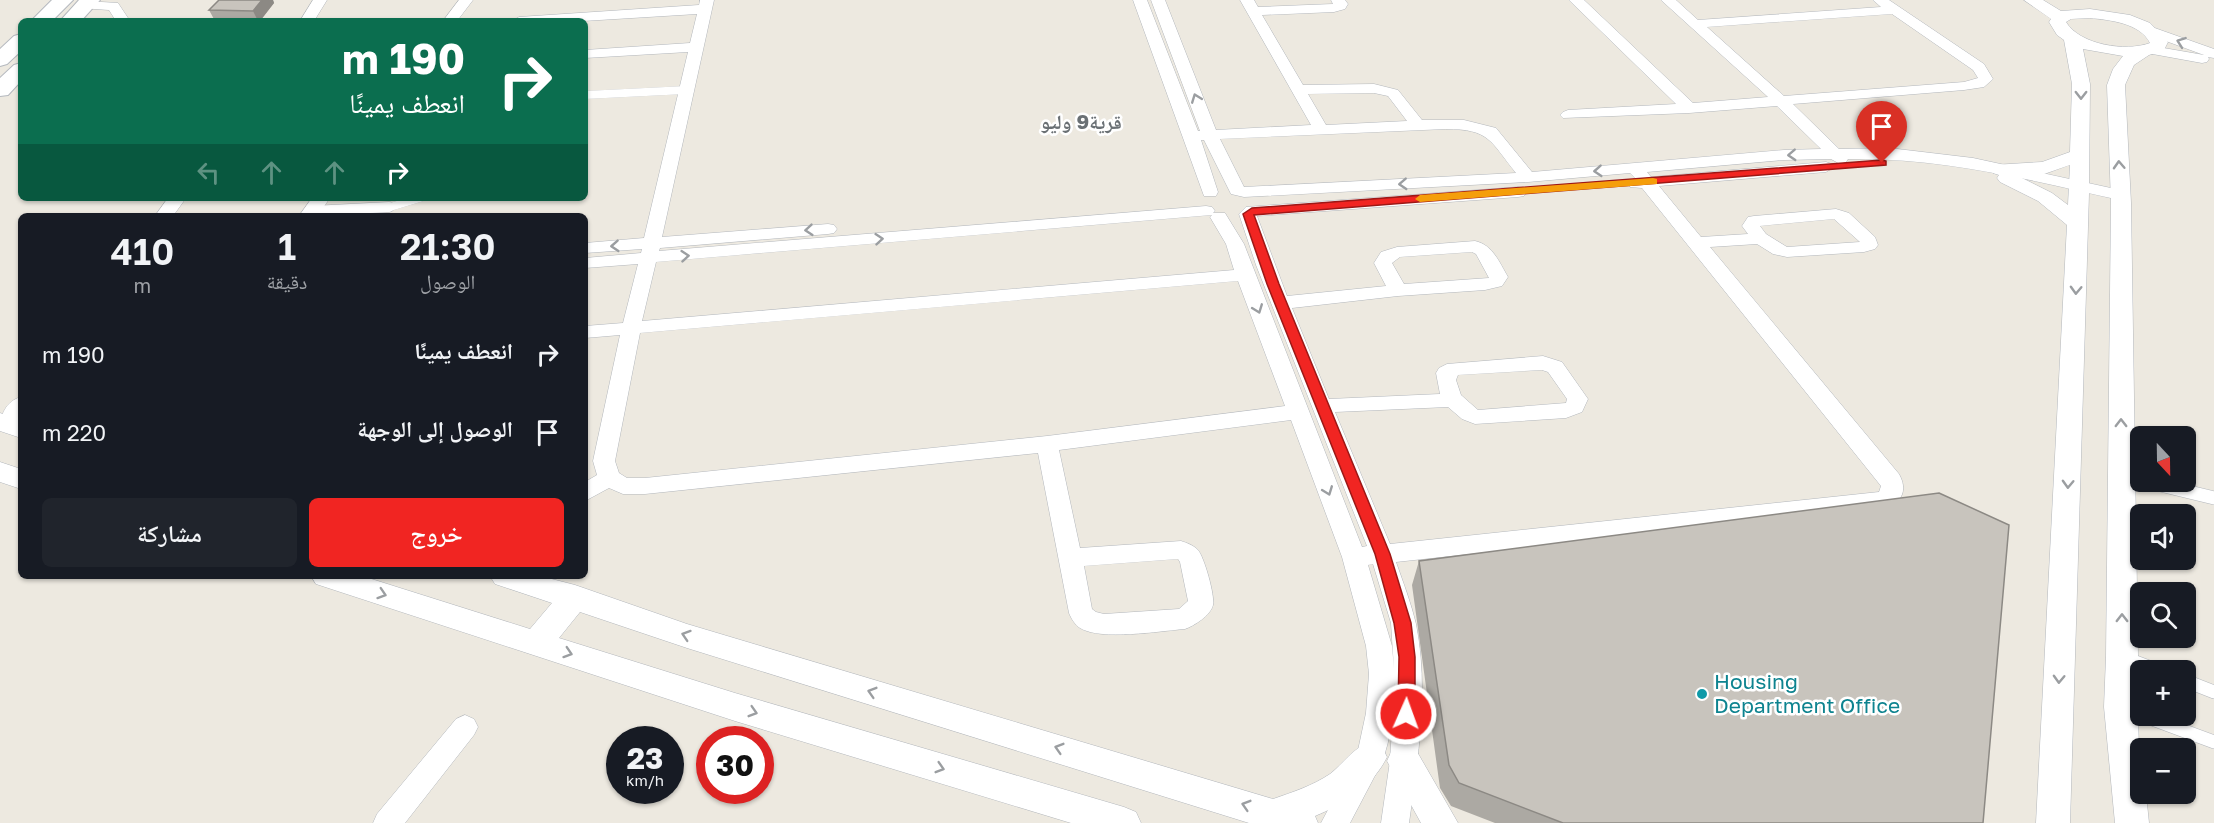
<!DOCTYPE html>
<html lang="ar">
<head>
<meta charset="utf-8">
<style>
  body { margin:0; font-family:"Golos Text","Noto Naskh Arabic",sans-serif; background:#20242c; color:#f1f3f6; direction:rtl; height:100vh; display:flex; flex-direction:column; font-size:22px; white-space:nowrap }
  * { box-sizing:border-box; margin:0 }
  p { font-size:20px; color:#9ea1a6 }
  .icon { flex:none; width:33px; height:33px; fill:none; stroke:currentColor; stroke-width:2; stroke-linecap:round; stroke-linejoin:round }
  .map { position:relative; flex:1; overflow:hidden; direction:ltr }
  .drawer { position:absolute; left:18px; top:213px; width:570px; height:366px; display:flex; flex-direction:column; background:#171b24; border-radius:9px; box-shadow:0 2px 4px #0004; direction:rtl }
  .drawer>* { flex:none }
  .hud { position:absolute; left:18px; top:18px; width:570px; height:183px; border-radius:9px; box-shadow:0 2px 4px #0004; direction:rtl; background:#0b6e4f; color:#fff; overflow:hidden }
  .needle { width:39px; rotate:158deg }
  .tools { position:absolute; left:2130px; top:426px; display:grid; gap:12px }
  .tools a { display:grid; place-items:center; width:66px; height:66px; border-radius:9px; background:#171b24; box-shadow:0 2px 4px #0004; font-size:30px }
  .speed { position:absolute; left:606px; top:726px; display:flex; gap:12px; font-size:30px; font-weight:700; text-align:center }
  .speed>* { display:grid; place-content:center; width:78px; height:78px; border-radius:50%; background:#171b24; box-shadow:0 2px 4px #0004; line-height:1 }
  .speed small { font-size:15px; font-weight:400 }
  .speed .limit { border:9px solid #d22; background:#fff; color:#111 }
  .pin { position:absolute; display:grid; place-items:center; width:51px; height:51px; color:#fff; margin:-62px -26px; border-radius:50% 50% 50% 0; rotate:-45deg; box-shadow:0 0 6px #0007 }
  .pin .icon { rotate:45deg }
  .me { position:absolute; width:66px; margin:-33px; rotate:2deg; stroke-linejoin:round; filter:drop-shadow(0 0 4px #0008) }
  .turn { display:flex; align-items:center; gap:21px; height:126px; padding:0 24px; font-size:27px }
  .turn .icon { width:78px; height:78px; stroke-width:2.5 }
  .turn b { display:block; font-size:42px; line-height:51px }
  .lanes { display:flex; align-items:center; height:57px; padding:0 24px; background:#0003; justify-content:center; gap:30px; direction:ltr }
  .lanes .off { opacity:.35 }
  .eta { display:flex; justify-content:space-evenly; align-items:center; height:102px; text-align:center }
  .eta b { font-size:36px; font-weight:600; line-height:42px }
  .primary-button { display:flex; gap:12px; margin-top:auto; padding:12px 24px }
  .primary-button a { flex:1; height:69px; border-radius:9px; background:#f12522; color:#fff; font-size:24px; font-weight:600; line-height:69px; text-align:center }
  .primary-button a+a { background:#20242c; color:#f1f3f6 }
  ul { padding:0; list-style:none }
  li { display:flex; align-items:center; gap:18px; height:78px; padding:0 24px }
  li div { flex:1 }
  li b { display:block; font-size:22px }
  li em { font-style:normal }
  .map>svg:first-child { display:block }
</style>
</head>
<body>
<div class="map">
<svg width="2214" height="823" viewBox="0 0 2214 823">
  <rect width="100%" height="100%" fill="#ede9e0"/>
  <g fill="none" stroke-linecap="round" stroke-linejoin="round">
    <defs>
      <path id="service-far2" d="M585,95L686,90
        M362,209L387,208L420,198"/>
      <path id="service-far1" d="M312,211L389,207
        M2122,475L2131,477"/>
      <path id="service" d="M2126,476L2140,480
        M2148,482L2214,498
        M2125,658L2157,670
        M2186,681L2214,692
        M2144,716L2214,742"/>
      <path id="minor" d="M313,0H327L314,21H300Z
        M459,0H473L457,21H443Z
        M700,0H714L662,237L828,224L834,225L837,229L834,233L828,234L660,248L659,251L1206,206L1212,207L1215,211L1213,213H1225L1244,244L1362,547L1367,546L1256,265L1239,214L1246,207L1518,187L1524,188L1526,192L1524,196L1518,197L1257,216L1287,296L1386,286L1374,263L1381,252L1397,247L1475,241C1493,245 1499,262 1508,277L1502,286L1485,290L1398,296L1292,308L1329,399L1440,394L1436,373L1439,368L1447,364L1543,356L1562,362L1588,399L1582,412L1566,418L1475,424L1462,419L1448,407L1335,412L1390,544L1879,492L1881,486L1642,188L1630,187L1628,183L1635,178L1630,173L1528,182L1244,197L1231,194L1204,140H1201L1218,192L1216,196H1204L1133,0H1147L1198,131H1200L1151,0H1165L1216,130L1311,125L1240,0H1254L1258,7L1333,4L1331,0H1345L1348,4L1345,9L1334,12L1262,15L1303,85L1374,84L1398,90L1422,120H1464L1496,128L1532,172L1784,150L1821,149L1777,106L1689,113L1563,118L1560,115L1563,112L1568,110L1676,104L1569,0H1584L1693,103L1768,97L1661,0H1676L1698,20L1881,7L1873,0H1889L1984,64L1993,79L1984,87L1964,90L1793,104L1839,149L1889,148L1973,158L2120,190L2126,191L2128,195L2126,199L2120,200C2030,180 1941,157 1848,159L1846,162L1840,164L1831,159L1784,160L1647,172L1651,177L1826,162L1832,164L1834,167L1826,172L1659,186L1701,237L1748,234L1742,226L1748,217L1754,216L1836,209L1849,213L1875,237L1878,245L1875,249L1864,252L1787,257L1773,254L1757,244L1710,247L1899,474C1908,490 1902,503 1885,508L1396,562C1403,582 1411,603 1416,624C1429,689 1418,758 1409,823H1381L1390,761L1395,680C1393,708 1392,740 1380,766L1350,823H1321L1357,755L1366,713L1369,674L1366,646L1342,557L1291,420L1059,450L1080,548L1181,541C1187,543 1193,545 1198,550C1204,557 1215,595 1213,605C1211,615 1194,626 1185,629C1160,631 1101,641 1080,628C1075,625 1071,618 1069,613L1038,453L645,494H623L609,488L585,501V482L597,475L593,461L620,335L585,338V326L623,323L638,264L585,268V258L641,253L642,249L585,253V243L644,238L688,52L585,58V50L690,43L697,14L583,21H512L519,17L699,5ZM1892,14L1973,70L1978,78L1964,82L1784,96L1707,27ZM1374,93L1388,96L1407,121L1326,125L1308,94ZM1446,129C1490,129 1490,141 1516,173L1244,187L1220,139ZM1212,215L1210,217L1226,244L1234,270L642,321L656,262ZM1834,219L1860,242L1787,247L1766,234L1760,226ZM1472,252L1476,254L1489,278L1404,284L1392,263L1400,257ZM1238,281L1285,406L1047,436L645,478H627L619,473L615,461L640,333ZM1542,370L1548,372L1567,399L1566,403L1478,410L1461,395L1456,380L1458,375ZM1178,559L1180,562L1188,601L1179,609L1104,614L1096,612L1092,609L1084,566ZM1373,564L1391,623L1394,669L1392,646L1368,565Z
        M85,1L118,3L130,21H116L109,10L80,8L78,5L80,2Z
        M2149,26L2214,49V58L2208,57L2209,59L2207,62L2202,63L2147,53L2145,50L2152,46L2204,55L2144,33L2142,30Z
        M168,198H186L173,216H155Z
        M312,198H330L317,216H299Z
        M21,397V418L13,429L0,430C0,415 6,401 21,397Z
        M465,715L474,719L478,727L474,735L405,823H373L377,814L456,719Z"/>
      <path id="tertiary" d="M2024,0H2043L2061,11L2090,9L2130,15L2150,23L2168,42L2164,50L2149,55L2134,65L2125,85L2131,203L2138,657C2136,703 2140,748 2140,794H2146L2149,823H2115L2104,707L2106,657L2111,203L2107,85L2113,69L2123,56L2083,49L2090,84L2089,193L2070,823H2036L2067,225L2038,201L2000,182L1997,178L1999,175L1993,173L1990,169L1993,165L2042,162L2070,152L2072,84L2064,40L2057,35L2049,22L2051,19ZM2090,18C2110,20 2140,23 2150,43C2126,52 2080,45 2066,22L2071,19ZM2070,165L2068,205L2052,193L2016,175L2044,174Z
        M0,413L21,420V438L0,431Z
        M0,462L21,469V489L0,482Z
        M311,576H362L530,629L552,603L495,584L490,576H540L575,585L687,624L1273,799C1293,792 1312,786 1330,774C1344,763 1353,748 1370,742L1382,747L1387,757C1373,786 1344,804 1315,816L1318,823H1249L687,648L580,612L559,638L735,693L1124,807L1136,812L1141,823H1071L735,721L316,584Z
        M1404,746L1416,750L1458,823H1421L1387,761L1392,750Z"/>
      <path id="secondary" d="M52,0H73L52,21H31Z
        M79,0H100L81,21H60Z
        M21,34V51L7,64L0,66V49L14,36Z
        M21,63V81L8,95L0,96V78L14,65Z"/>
    </defs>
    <use href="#service-far2" stroke="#b3b7bc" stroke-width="8"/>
    <use href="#service-far1" stroke="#b3b7bc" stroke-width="11"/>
    <use href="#service" stroke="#b3b7bc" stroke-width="14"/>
    <use href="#minor" stroke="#b3b7bc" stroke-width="1"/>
    <use href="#tertiary" stroke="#b3b7bc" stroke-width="1"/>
    <use href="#secondary" stroke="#b4b8be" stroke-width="2"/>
    <use href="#service-far2" stroke="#fff" stroke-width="8"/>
    <use href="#service-far1" stroke="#fff" stroke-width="10"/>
    <use href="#service" stroke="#fff" stroke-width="13"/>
    <use href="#minor" fill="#fff" fill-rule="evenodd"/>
    <use href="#tertiary" fill="#fff" fill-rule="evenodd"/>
    <use href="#secondary" fill="#fff" fill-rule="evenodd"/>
  </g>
  <path fill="#aca9a3" d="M219,0H273L274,3L260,21H215L209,10Z
    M1419,561L1983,823H1495L1451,806L1440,788L1412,585Z"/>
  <path fill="#8c8984" d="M262,0H273L274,3L260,21H258L253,11Z"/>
  <path fill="#c8c4bd" stroke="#8c8984" stroke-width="1.5" d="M219,0H262L253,11L209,10Z
    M1939,493L2009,525L1983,823H1563L1459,783L1449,765L1419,561Z"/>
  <defs><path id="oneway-chevron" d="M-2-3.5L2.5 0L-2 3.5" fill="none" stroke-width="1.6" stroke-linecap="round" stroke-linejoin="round" transform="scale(1.5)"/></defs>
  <g stroke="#9b9ea1">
    <use href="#oneway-chevron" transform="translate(2181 42) rotate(-160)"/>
    <use href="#oneway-chevron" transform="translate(2081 95) rotate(90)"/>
    <use href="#oneway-chevron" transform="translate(1196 98) rotate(-111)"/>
    <use href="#oneway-chevron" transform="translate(1792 155) rotate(177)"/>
    <use href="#oneway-chevron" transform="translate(2119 165) rotate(-93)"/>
    <use href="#oneway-chevron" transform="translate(1598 171) rotate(176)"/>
    <use href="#oneway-chevron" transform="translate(1403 184) rotate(177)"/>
    <use href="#oneway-chevron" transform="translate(809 230) rotate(175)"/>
    <use href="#oneway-chevron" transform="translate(879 239) rotate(-5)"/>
    <use href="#oneway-chevron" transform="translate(615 246) rotate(176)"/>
    <use href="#oneway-chevron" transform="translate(685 256) rotate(-5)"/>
    <use href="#oneway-chevron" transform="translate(2076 290) rotate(92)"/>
    <use href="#oneway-chevron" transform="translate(1258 309) rotate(69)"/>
    <use href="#oneway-chevron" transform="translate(2121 423) rotate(-90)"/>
    <use href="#oneway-chevron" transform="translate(2068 484) rotate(92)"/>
    <use href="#oneway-chevron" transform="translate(1328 491) rotate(69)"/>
    <use href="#oneway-chevron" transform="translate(382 594) rotate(18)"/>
    <use href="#oneway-chevron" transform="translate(2122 618) rotate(-90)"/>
    <use href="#oneway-chevron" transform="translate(686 635) rotate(-162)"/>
    <use href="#oneway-chevron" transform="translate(568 653) rotate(18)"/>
    <use href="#oneway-chevron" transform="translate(2059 679) rotate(92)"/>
    <use href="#oneway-chevron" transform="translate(872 692) rotate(-163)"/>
    <use href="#oneway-chevron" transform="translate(753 712) rotate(17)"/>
    <use href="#oneway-chevron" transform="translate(1059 748) rotate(-163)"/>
    <use href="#oneway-chevron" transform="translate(940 768) rotate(17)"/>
    <use href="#oneway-chevron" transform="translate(1246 805) rotate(-163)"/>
  </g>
  <path fill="#f12522" stroke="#9d1816" stroke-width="1.5" d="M1882,160L1886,161V165L1254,215L1279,284L1390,554L1411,623L1415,657V714L1412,720L1406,722L1400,720L1398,714L1399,657L1394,623L1375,554L1267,284L1243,214L1252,208Z"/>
  <path fill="#f59e0b" d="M1653,178L1657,179V184L1420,202L1415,199L1420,195Z"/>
  <circle fill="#0f9aa8" stroke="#fff" stroke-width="2" cx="1702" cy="694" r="6"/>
  <g text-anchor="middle" stroke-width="5" stroke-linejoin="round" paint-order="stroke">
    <g font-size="20" font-weight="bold" fill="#6a7074" stroke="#fff">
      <text x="1081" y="129">قرية9 وليو</text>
    </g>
    <g font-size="21" fill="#0d838f" stroke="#fff" text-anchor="start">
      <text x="1714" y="689">Housing<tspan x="1714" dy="24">Department Office</tspan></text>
    </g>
  </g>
</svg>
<div class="tools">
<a><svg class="needle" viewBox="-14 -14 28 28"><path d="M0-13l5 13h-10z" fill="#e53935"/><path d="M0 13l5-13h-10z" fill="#9ea1a6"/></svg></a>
<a><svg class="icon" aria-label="sound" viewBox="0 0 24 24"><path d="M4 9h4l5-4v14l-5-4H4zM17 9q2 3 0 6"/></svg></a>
<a><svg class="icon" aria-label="search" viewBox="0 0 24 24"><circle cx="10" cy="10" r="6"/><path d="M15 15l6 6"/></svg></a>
<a>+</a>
<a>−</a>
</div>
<div class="speed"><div>23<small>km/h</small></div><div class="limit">30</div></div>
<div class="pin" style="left:1882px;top:163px;background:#d93025"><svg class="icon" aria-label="arrive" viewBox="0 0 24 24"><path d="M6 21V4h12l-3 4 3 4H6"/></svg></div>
<svg class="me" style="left:1406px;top:714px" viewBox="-20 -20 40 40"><circle r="17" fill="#f12522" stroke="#fff" stroke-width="3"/><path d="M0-11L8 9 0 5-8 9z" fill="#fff"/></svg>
<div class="hud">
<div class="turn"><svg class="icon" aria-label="right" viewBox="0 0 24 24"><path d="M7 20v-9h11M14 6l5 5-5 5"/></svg><div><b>190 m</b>انعطف يمينًا</div></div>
<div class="lanes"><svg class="icon off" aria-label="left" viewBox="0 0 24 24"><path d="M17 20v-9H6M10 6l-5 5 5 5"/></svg><svg class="icon off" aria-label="ahead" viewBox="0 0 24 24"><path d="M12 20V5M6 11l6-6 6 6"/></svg><svg class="icon off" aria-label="ahead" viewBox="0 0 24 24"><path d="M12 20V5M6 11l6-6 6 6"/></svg><svg class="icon" aria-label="right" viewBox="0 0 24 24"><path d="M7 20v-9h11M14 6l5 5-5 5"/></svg></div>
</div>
<section class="drawer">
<div class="eta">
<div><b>21:30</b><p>الوصول</p></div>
<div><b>1</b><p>دقيقة</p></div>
<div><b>410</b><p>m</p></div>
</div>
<ul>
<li><svg class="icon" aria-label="right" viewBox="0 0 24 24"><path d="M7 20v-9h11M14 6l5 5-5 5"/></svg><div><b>انعطف يمينًا</b></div><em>190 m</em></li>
<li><svg class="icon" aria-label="arrive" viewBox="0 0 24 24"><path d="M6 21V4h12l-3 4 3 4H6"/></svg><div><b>الوصول إلى الوجهة</b></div><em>220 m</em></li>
</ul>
<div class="primary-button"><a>خروج</a><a>مشاركة</a></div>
</section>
</div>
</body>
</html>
